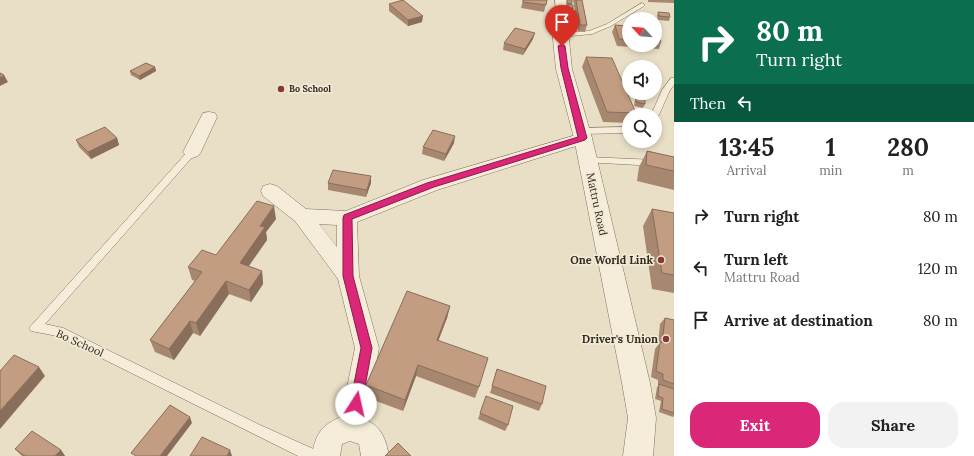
<!DOCTYPE html>
<html lang="en">
<head>
<meta charset="utf-8">
<style>
  body { margin:0; font-family:Lora,serif; background:#f2f2f2; color:#222; height:100vh; display:flex; flex-direction:column; font-size:15px; white-space:nowrap }
  * { box-sizing:border-box; margin:0 }
  p { font-size:13px; color:#767676 }
  .icon { flex:none; width:22px; height:22px; fill:none; stroke:currentColor; stroke-width:2; stroke-linecap:round; stroke-linejoin:round }
  .map { position:relative; flex:1; overflow:hidden }
  .side { display:flex; flex-direction:column; background:#fff; width:300px }
  .side>* { flex:none }
  .banner { background:#0b6e4f; color:#fff; overflow:hidden }
  .needle { width:26px; rotate:296deg }
  .fabs { position:absolute; left:622px; top:12px; display:grid; gap:8px }
  .fabs a { display:grid; place-items:center; width:40px; height:40px; border-radius:50%; background:#fff; box-shadow:0 2px 6px #0003; font-size:20px }
  .pin { position:absolute; display:grid; place-items:center; width:34px; height:34px; color:#fff; margin:-41px -17px; border-radius:50% 50% 50% 0; rotate:-45deg; box-shadow:0 0 4px #0007 }
  .pin .icon { rotate:45deg }
  .me { position:absolute; width:44px; margin:-22px; rotate:10deg; stroke-linejoin:round; filter:drop-shadow(0 0 3px #0008) }
  .turn { display:flex; align-items:center; gap:14px; height:84px; padding:0 16px; font-size:18px }
  .turn .icon { width:52px; height:52px; stroke-width:2.5 }
  .turn b { display:block; font-size:28px; line-height:34px }
  .then { display:flex; align-items:center; height:38px; padding:0 16px; background:#0003; gap:8px; font-size:15px }
  .eta { display:flex; justify-content:space-evenly; align-items:center; height:68px; text-align:center }
  .eta b { font-size:24px; font-weight:700; line-height:28px }
  .action { display:flex; gap:8px; margin-top:auto; padding:8px 16px }
  .action a { flex:1; height:46px; border-radius:16px; background:#db2777; color:#fff; font-size:16px; font-weight:700; line-height:46px; text-align:center }
  .action a+a { background:#f2f2f2; color:#222 }
  ul { padding:0; list-style:none }
  li { display:flex; align-items:center; gap:12px; height:52px; padding:0 16px }
  li div { flex:1 }
  li b { display:block; font-size:15px }
  li em { font-style:normal }
  main { display:flex; flex:1; min-height:0 }
  .map>svg:first-child { display:block }
</style>
</head>
<body>
<main>
<div class="map">
<svg width="674" height="456" viewBox="0 0 674 456">
  <rect width="100%" height="100%" fill="#e9dfc7"/>
  <g fill="none" stroke-linecap="round" stroke-linejoin="round">
    <defs>
      <path id="service" d="M642,3L645,5L644,6L611,26L592,34L560,37L556,35L560,33L589,31L607,24Z
        M671,78H674V85L670,90L659,115L655,117V115H651L662,90Z
        M629,127V133L581,134L577,131L581,128Z
        M192,149L196,152L195,154L45,324L63,328L260,425L318,451L320,456H298L57,336L31,331L29,328L189,150Z
        M587,157L656,160L674,159V165L656,166L584,162L583,160Z"/>
      <path id="minor" d="M209,112L215,113L217,117L201,152L198,156L192,158L186,156L183,152L201,117L203,113Z
        M583,133L589,134L592,138L589,142L437,190L357,222L359,276L379,348L366,420C382,427 386,440 389,456H361L359,444L350,441L342,444L340,456H312C315,435 321,425 341,417L355,348L338,279L295,221L263,196L261,191L263,186L270,184L277,186L306,209L346,211L423,180ZM319,224L337,225V247Z"/>
      <path id="tertiary" d="M555,0H569L570,11L568,30L572,69L592,138L650,383L656,418L653,456H623L628,418L622,383L574,138L556,69L552,30L556,11Z"/>
    </defs>
    <use href="#service" stroke="#82725f" stroke-width="1"/>
    <use href="#minor" stroke="#82725f" stroke-width="1"/>
    <use href="#tertiary" stroke="#82725f" stroke-width="1"/>
    <use href="#service" fill="#f5edd9" fill-rule="evenodd"/>
    <use href="#minor" fill="#f5edd9" fill-rule="evenodd"/>
    <use href="#tertiary" fill="#f5edd9" fill-rule="evenodd"/>
  </g>
  <path fill="#a78770" d="M523,0H547L544,12L521,8Z
    M567,0H572V5L573,9V10L575,11L573,0H582L587,25L585,32L578,31L575,12L573,19L565,17L567,11V6H566Z
    M648,0H674V3L648,2Z
    M389,4L422,22L408,26L389,11Z
    M658,12L670,17L669,21L658,20L657,16Z
    M615,25L629,26V45H655V28L661,42L659,49L617,46L612,32Z
    M533,39L523,55L503,50L504,43Z
    M586,57L636,113L635,115H629V123L603,122L582,67Z
    M155,67L156,71L140,80L131,75L130,71Z
    M630,93H643L642,96H631Z
    M636,96L645,104L643,108L634,106L635,100Z
    M117,138L119,145L91,159L79,147L76,140Z
    M454,143L444,161L422,154L423,147Z
    M647,151L674,157V190L637,181L639,167Z
    M328,183H371L366,197L328,190Z
    M652,209L674,213V293L652,289L643,226Z
    M276,219L266,232L267,240L248,266L262,271L263,284L251,302L229,294L200,336L193,333L174,360L155,352L150,340L195,281L192,280L188,267L216,255Z
    M450,306L447,318L438,341L479,387L475,398L416,376L403,411L365,397L366,385Z
    M665,318L674,320V415L673,417L659,412L661,401L655,399L657,387L658,386V380L651,377L655,349L658,345L660,324Z
    M497,369L542,404L539,411L490,393Z
    M484,402L508,425L505,431L478,419Z
    M15,449L61,450L65,456H22Z"/>
  <path fill="#886e5b" d="M423,16L422,22L408,26V20Z
    M535,33L533,39L523,55L525,49Z
    M155,67L156,71L140,80L139,76Z
    M4,75L8,82L0,86V78Z
    M455,136L454,143L444,161L446,154Z
    M117,138L119,145L91,159L88,152Z
    M371,176V183L366,197L367,190Z
    M274,206L276,219L266,232L267,240L242,276L240,263L260,226Z
    M262,271L263,284L251,302L249,290Z
    M226,281L229,294L200,336L196,323Z
    M450,306L447,318L434,352L437,340Z
    M190,321L193,333L174,360L169,349Z
    M418,365L416,376L403,411L405,400Z
    M39,367L45,376L0,429V411Z
    M190,417L192,423L167,456H160Z
    M61,450L65,456H55Z
    M230,450L232,456H227Z"/>
  <path fill="#c29d82" stroke="#886e5b" d="M403,0L423,16L408,20L389,4Z
    M523,0H547L546,5L523,2Z
    M567,0H572V3H567Z
    M576,0H582L587,25H580Z
    M568,4L573,5V9L568,8Z
    M568,9L575,11L574,15L566,14Z
    M658,12L669,13L670,17L659,16Z
    M615,25L629,26V40L619,39Z
    M515,28L535,33L525,49L504,43Z
    M655,28H656L661,42H655Z
    M586,57L612,58L636,113L607,112Z
    M146,63L155,67L139,76L130,71Z
    M0,73L4,75L0,78Z
    M636,96L645,98V104L636,102Z
    M105,127L117,138L88,152L76,140Z
    M433,130L455,136L446,154L423,147Z
    M647,151L674,157V171L646,165Z
    M333,170L371,176L367,190L328,183Z
    M257,201L274,206L260,226L265,227L240,263L262,271L249,290L226,281L196,323L190,321L169,349L150,340L202,272L188,267L202,250L216,255Z
    M652,209L674,213V275L662,273Z
    M407,291L450,306L437,340L488,358L479,387L418,365L405,400L366,385Z
    M665,318L674,320V384L663,380V374L656,371L660,342L662,343Z
    M14,355L39,367L0,411V371Z
    M497,369L546,386L542,404L492,386Z
    M659,384L674,389V413L662,409L663,398L658,396Z
    M486,396L513,406L508,425L480,413Z
    M170,405L190,417L160,456H136L131,453Z
    M32,431L61,450L55,456H25L15,449Z
    M202,437L230,450L227,456H190Z
    M398,443L411,456H385Z"/>
  <path fill="#db2777" stroke="#8e194d" d="M562,44L565,46L568,68L587,138L585,140L434,187L352,219L353,276L372,348L362,404L360,407L356,409L352,407L350,404L361,348L343,276V218L344,215L427,183L578,137L561,68L558,46Z"/>
  <g fill="#8a3636" stroke="#f1ead6" stroke-width="1.5">
    <circle cx="281" cy="89" r="4"/>
    <circle cx="661" cy="260" r="4"/>
    <circle cx="666" cy="339" r="4"/>
  </g>
  <g text-anchor="middle" stroke-width="3.5" stroke-linejoin="round" paint-order="stroke">
    <g font-size="9" font-weight="bold" fill="#352a20" stroke="#f1ead6" text-anchor="start">
      <text x="289" y="92">Bo School</text>
    </g>
    <g font-size="11" fill="#352a20" stroke="#f1ead6">
      <text transform="translate(597 204) rotate(78)" y="4">Mattru Road</text>
      <text transform="translate(80 343) rotate(24)" y="4">Bo School</text>
    </g>
    <g font-size="11" font-weight="bold" fill="#352a20" stroke="#f1ead6" text-anchor="end">
      <text x="653" y="264">One World Link</text>
      <text x="658" y="343">Driver's Union</text>
    </g>
  </g>
</svg>
<div class="fabs">
<a><svg class="needle" viewBox="-14 -14 28 28"><path d="M0-13l5 13h-10z" fill="#e53935"/><path d="M0 13l5-13h-10z" fill="#767676"/></svg></a>
<a><svg class="icon" aria-label="sound" viewBox="0 0 24 24"><path d="M4 9h4l5-4v14l-5-4H4zM17 9q2 3 0 6"/></svg></a>
<a><svg class="icon" aria-label="search" viewBox="0 0 24 24"><circle cx="10" cy="10" r="6"/><path d="M15 15l6 6"/></svg></a>
</div>
<div class="pin" style="left:562px;top:46px;background:#d93025"><svg class="icon" aria-label="arrive" viewBox="0 0 24 24"><path d="M6 21V4h12l-3 4 3 4H6"/></svg></div>
<svg class="me" style="left:356px;top:404px" viewBox="-20 -20 40 40"><circle r="19" fill="#fff"/><path d="M0-13L10 11 0 6-10 11z" fill="#db2777"/></svg>
</div>
<section class="side">
<div class="banner">
<div class="turn"><svg class="icon" aria-label="right" viewBox="0 0 24 24"><path d="M7 20v-9h11M14 6l5 5-5 5"/></svg><div><b>80 m</b>Turn right</div></div>
<div class="then">Then<svg class="icon" aria-label="left" viewBox="0 0 24 24"><path d="M17 20v-9H6M10 6l-5 5 5 5"/></svg></div>
</div>
<div class="eta">
<div><b>13:45</b><p>Arrival</p></div>
<div><b>1</b><p>min</p></div>
<div><b>280</b><p>m</p></div>
</div>
<ul>
<li><svg class="icon" aria-label="right" viewBox="0 0 24 24"><path d="M7 20v-9h11M14 6l5 5-5 5"/></svg><div><b>Turn right</b></div><em>80 m</em></li>
<li><svg class="icon" aria-label="left" viewBox="0 0 24 24"><path d="M17 20v-9H6M10 6l-5 5 5 5"/></svg><div><b>Turn left</b><p>Mattru Road</p></div><em>120 m</em></li>
<li><svg class="icon" aria-label="arrive" viewBox="0 0 24 24"><path d="M6 21V4h12l-3 4 3 4H6"/></svg><div><b>Arrive at destination</b></div><em>80 m</em></li>
</ul>
<div class="action"><a>Exit</a><a>Share</a></div>
</section>
</main>
</body>
</html>
